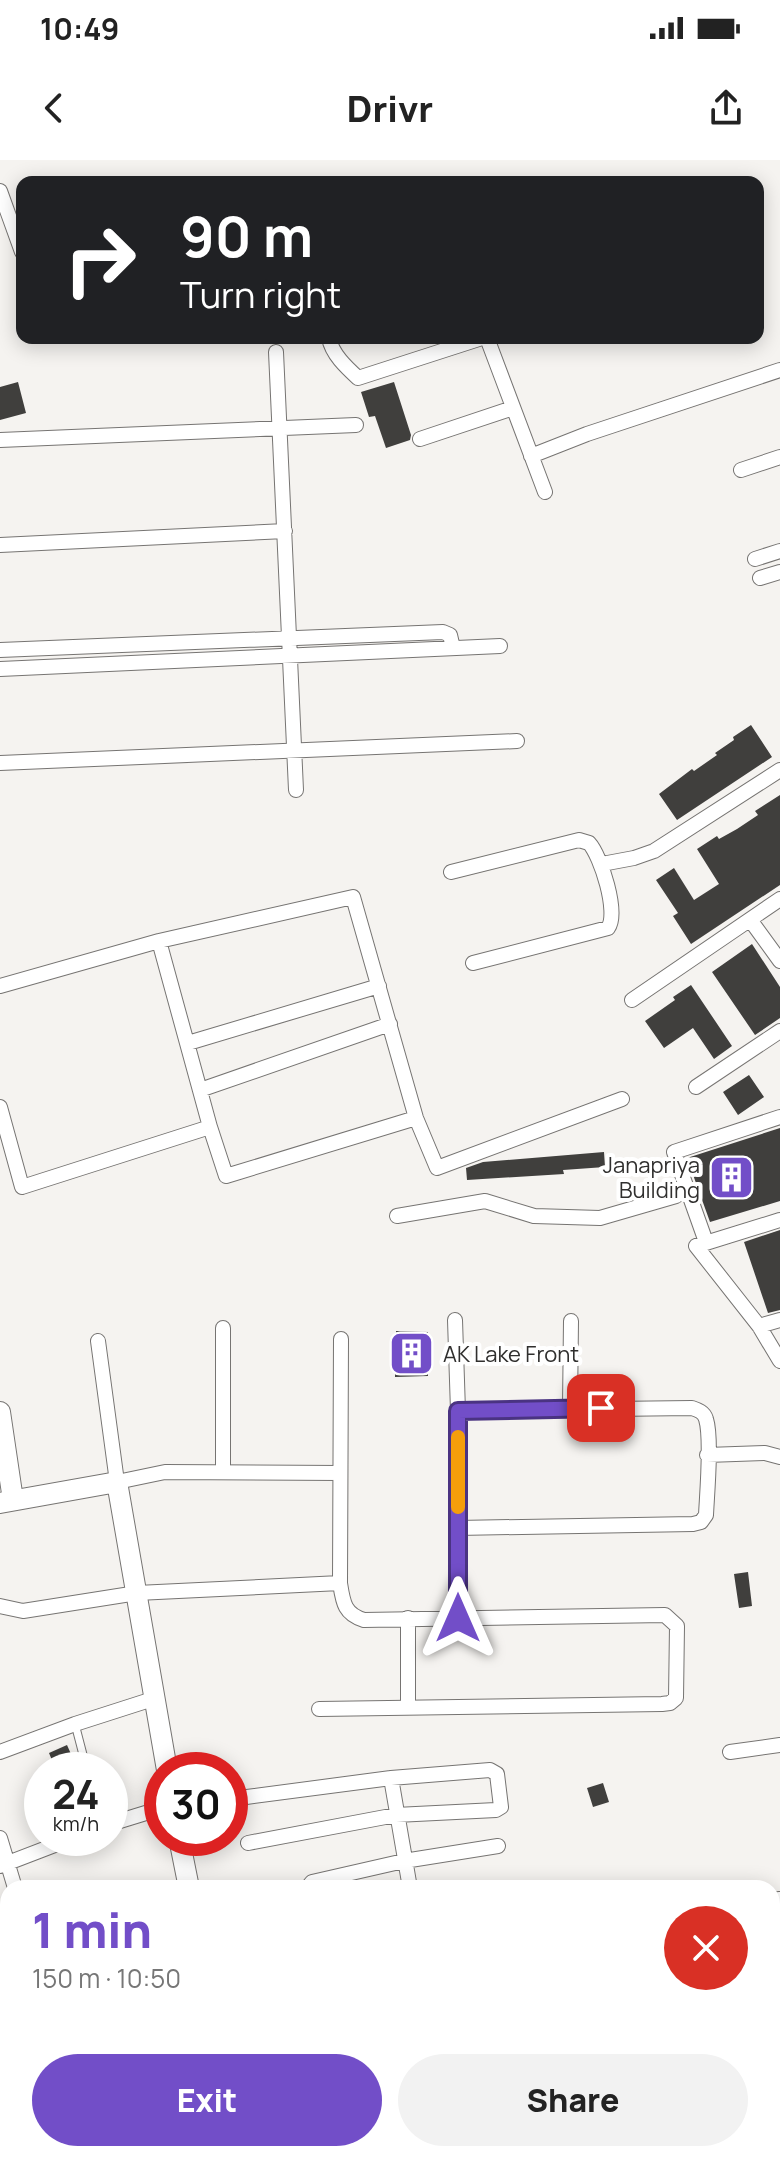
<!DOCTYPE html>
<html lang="en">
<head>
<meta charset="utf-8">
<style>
  body { margin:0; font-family:Manrope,sans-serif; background:#f2f2f2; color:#222; height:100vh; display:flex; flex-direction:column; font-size:30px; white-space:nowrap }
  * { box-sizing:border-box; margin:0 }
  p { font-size:26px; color:#767676 }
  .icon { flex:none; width:44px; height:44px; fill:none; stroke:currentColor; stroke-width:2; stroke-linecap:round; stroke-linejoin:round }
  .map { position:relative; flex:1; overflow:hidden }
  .details { position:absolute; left:0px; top:1720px; width:780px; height:282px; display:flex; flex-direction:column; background:#fff; border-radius:24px 24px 0 0; box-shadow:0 4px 20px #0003 }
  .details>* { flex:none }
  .hud { position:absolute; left:16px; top:16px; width:748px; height:168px; border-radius:16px; box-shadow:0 4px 20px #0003; background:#202124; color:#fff; overflow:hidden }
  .speed { position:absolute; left:24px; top:1592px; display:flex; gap:16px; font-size:40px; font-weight:700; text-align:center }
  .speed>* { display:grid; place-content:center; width:104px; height:104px; border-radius:50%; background:#fff; box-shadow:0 4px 20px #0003; line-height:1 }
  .speed small { font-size:20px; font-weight:400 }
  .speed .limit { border:12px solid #d22; background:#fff; color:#111 }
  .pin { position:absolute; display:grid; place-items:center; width:68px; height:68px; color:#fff; margin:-34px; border-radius:16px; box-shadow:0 4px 12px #0006 }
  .me { position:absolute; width:88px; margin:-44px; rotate:0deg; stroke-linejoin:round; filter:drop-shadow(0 0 6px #0008) }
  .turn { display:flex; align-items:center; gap:28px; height:168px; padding:0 32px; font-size:36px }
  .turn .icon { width:104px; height:104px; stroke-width:2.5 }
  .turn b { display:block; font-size:56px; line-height:68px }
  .round { display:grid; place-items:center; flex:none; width:84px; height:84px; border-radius:42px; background:#f2f2f2 }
  .head { display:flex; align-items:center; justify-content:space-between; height:136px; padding:0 32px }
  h1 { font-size:48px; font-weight:800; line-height:60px; color:#724ec8 }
  .action { display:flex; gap:16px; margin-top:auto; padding:16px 32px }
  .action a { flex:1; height:92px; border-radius:48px; background:#724ec8; color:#fff; font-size:32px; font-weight:800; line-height:92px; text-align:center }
  .action a+a { background:#f2f2f2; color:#222 }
  .status { display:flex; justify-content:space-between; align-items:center; height:56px; padding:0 40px; background:#fff; direction:ltr }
  .status svg { height:22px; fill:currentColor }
  header { display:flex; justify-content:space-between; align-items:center; height:104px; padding:0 32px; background:#fff; font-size:36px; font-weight:800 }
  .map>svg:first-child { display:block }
</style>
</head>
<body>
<div class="status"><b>10:49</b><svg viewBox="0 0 49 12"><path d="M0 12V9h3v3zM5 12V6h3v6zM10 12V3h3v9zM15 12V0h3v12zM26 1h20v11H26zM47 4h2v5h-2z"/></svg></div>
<header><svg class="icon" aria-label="back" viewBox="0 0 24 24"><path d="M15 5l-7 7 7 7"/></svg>Drivr<svg class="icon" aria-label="share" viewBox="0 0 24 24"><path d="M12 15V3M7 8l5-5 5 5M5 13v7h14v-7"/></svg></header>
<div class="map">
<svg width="780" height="2001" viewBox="0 0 780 2001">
  <rect width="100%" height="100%" fill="#f5f3f0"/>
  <path fill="#b9a582" stroke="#908269" stroke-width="2" d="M772,1886L780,1887V2001H346L351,1994H772Z"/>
  <path fill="#403f3d" d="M18,222L26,253L0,260V227Z
    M394,222L411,275L410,280L386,288L375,256L369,257L361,232Z
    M751,565L772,597L677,660L659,634L692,609L694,611L717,595L715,593L734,580L733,577Z
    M780,635V725L691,784L673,756L678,753L656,720L674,708L694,740L719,724L697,689L717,676L719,679L737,669L758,655L755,651Z
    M752,784L780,827V858L755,875L712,812Z
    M691,825L732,886L714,899L693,868L664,888L645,861L675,840L673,837Z
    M749,915L764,937L738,955L723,932Z
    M780,968V1041L710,1062L687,998Z
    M604,992L605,1007L563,1010L564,1014L467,1020L466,1008L483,1002Z
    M780,1070V1150L768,1153L744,1082Z
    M396,1171L428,1172V1216L395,1217Z
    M748,1412L752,1446L739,1448L734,1414Z
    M67,1585L78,1610H56L49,1593Z
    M603,1623L609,1642L593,1647L587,1628Z"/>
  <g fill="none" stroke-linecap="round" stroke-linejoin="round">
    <defs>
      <path id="lane" d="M75,1564L87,1610"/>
      <path id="street" d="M0,31L22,92
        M329,178C332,194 346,207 358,218L482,178
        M487,178L545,332
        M276,192L296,630
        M420,279L513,248
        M0,280L356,265
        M531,296L587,274L780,210
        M741,310L780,297
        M0,385L285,371
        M755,399L780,391
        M760,418L780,412
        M0,490L443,472L450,475L453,488
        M0,509L500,486
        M0,603L517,581
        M602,704L634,698L654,691L780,610
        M451,712L579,680L589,683C601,696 619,753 608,768L473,803
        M751,761L780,801
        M0,826L159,781L353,737L416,958L437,1008L622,939
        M632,840L780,739
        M188,883L379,826
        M696,927L780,871
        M200,930L390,864
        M0,947L22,1027L210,967L159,781
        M210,967L226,1016L416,958
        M397,1056L485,1041L534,1056L600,1058L676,1036
        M780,1060L696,1086L759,1166L780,1201
        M706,1082L674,992L780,957
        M455,1160L458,1251V1458
        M759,1166L780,1160
        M223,1168V1312
        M98,1181L117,1322L165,1312L340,1313
        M570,1247L571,1161
        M707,1295L765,1293L780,1297
        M457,1368L693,1364L701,1362L706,1355C707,1334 712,1278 706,1259C704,1252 698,1250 692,1248L458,1251
        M0,1446L23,1451L137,1433L340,1423
        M408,1458V1546
        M319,1549L662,1544L670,1543L676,1538L677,1466L665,1455L364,1460C344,1454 343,1442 340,1423L341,1179
        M0,1592L75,1564L156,1538
        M730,1592L780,1585
        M391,1618L410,1728
        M239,1638L391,1618L490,1610L497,1614L501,1647L496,1650L396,1655L248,1683
        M110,1664L162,1648
        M0,1678L15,1728
        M0,1706L73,1678
        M307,1728L312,1722L404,1701L498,1686
        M0,1809L8,1806
        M0,1905L8,1902"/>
      <path id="secondary" d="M0,1252L13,1340
        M0,1343L117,1322L167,1610
        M179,1678L189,1728
        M772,1743L780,1742
        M101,1994L103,2001"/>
    </defs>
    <use href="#lane" stroke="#767472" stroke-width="9"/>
    <use href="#street" stroke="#767472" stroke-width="16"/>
    <use href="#secondary" stroke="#767472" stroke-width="22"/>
    <path stroke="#a19f9d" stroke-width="3" stroke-dasharray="6 6" stroke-linecap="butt" d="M772,1863H780
      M150,1994L151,2001"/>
    <use href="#lane" stroke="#fff" stroke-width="7"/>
    <use href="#street" stroke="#fff" stroke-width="14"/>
    <use href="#secondary" stroke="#fff" stroke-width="20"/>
  </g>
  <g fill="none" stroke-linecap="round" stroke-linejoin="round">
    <defs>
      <path id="route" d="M458,1458V1251L601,1248"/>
    </defs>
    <use href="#route" stroke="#4a3382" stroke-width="20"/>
    <use href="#route" stroke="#724ec8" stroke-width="14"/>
    <path stroke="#f59e0b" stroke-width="14" d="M458,1347V1277"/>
  </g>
  <defs>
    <symbol id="building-square" viewBox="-11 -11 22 22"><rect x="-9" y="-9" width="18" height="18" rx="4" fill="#724ec8" stroke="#fff"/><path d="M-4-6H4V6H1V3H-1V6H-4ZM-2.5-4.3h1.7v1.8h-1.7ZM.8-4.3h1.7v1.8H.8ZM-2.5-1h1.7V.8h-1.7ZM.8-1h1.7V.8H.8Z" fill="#fff"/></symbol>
  </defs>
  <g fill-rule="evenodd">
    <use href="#building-square" x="706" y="992" width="51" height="51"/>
    <use href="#building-square" x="386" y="1168" width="51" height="51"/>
  </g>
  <g text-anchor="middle" stroke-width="8" stroke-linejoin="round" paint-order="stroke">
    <g font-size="22" fill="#302f2e" stroke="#fff" text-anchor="end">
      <text x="700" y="1013">Janapriya<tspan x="700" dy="25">Building</tspan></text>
      <text x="443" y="1202" text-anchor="start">AK Lake Front</text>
    </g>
  </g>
</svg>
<div class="speed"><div>24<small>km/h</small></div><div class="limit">30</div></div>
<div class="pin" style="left:601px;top:1248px;background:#d93025"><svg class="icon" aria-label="arrive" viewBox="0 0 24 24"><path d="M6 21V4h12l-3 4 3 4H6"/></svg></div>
<svg class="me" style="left:458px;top:1458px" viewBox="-20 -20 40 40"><path d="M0-17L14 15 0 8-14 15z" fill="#724ec8" stroke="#fff" stroke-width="4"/></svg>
<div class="hud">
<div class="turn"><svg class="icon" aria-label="right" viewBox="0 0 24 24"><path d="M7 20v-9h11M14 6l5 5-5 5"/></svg><div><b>90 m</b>Turn right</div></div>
</div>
<section class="details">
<div class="head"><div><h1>1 min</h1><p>150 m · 10:50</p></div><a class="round" style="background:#d93025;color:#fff"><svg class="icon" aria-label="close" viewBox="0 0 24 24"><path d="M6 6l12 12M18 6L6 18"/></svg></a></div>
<div class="action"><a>Exit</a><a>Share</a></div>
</section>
</div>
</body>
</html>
